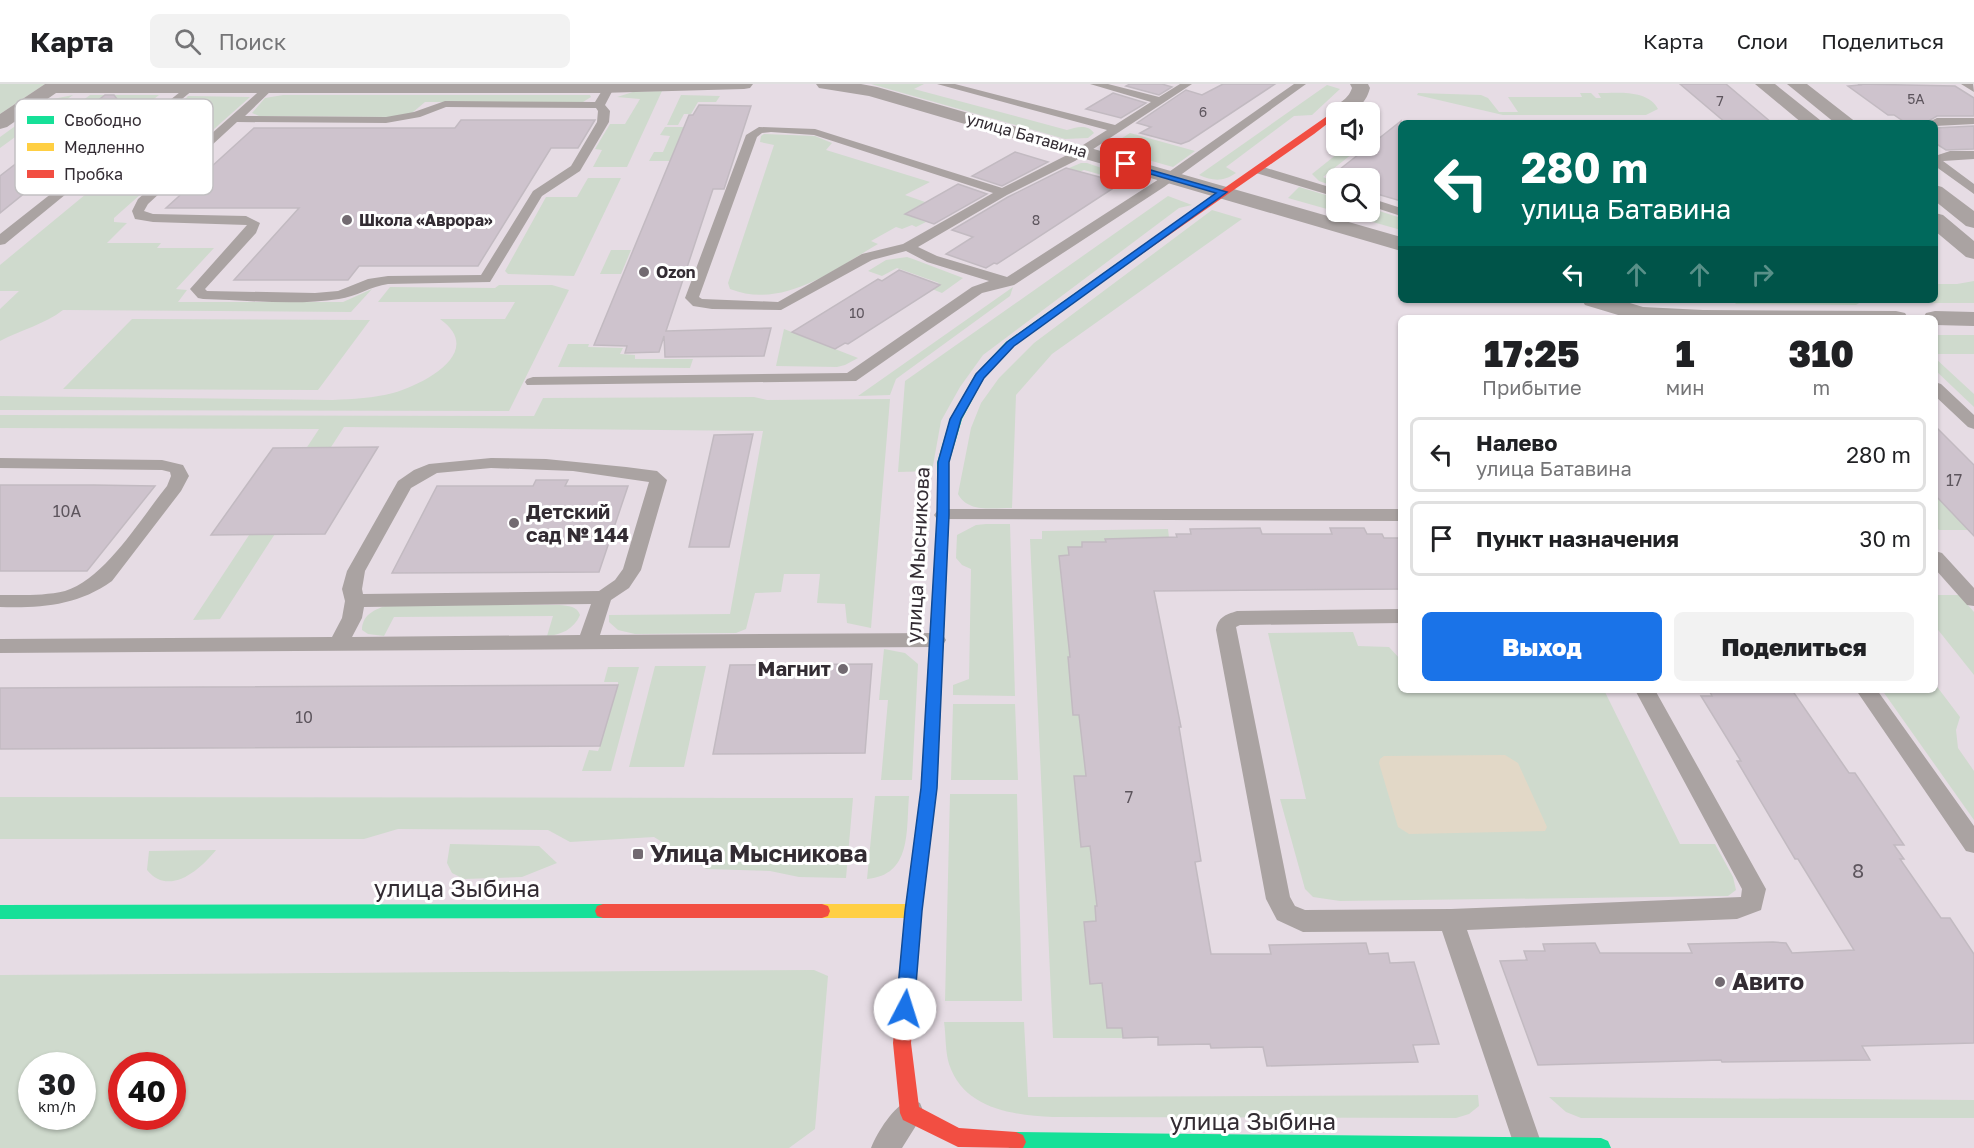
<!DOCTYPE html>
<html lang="ru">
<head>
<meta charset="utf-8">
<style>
  body { margin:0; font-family:"Golos Text",sans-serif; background:#f2f2f2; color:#202124; height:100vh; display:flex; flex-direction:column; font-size:22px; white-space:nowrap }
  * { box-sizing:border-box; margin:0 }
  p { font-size:20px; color:#757577 }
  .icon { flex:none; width:33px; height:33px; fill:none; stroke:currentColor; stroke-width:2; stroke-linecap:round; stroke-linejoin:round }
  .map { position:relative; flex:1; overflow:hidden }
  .panel { position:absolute; left:1398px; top:231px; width:540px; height:378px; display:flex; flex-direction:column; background:#fff; border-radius:9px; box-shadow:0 2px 4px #0004 }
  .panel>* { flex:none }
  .hud { position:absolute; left:1398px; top:36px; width:540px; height:183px; border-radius:9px; box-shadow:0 2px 4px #0004; background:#00695c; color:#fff; overflow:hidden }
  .controls { position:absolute; left:1326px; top:18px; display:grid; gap:12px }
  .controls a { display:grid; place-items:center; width:54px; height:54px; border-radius:9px; background:#fff; box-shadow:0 2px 4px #0004; font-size:30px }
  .speed { position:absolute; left:18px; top:968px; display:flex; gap:12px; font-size:30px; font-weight:700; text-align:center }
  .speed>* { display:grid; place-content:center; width:78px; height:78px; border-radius:50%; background:#fff; box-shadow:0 2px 4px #0004; line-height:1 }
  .speed small { font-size:15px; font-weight:400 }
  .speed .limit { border:9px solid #d22; background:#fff; color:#111 }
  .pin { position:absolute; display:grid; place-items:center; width:51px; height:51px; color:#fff; margin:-26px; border-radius:12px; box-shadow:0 3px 9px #0006 }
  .me { position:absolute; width:66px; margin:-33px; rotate:5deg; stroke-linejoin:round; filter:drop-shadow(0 0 4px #0008) }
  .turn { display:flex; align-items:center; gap:21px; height:126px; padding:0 24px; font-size:27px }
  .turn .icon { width:78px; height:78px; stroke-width:2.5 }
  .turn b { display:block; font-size:42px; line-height:51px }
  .lanes { display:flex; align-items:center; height:57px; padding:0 24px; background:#0003; justify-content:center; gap:30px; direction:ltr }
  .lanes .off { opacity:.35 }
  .eta { display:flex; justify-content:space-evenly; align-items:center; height:102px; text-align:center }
  .eta b { font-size:36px; font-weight:800; line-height:42px }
  .action { display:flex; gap:12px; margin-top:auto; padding:12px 24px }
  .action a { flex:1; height:69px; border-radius:9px; background:#1a73e8; color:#fff; font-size:24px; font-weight:800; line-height:69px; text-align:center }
  .action a+a { background:#f2f2f2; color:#202124 }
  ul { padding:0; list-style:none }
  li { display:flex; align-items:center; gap:18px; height:75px; margin:0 12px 9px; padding:0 12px; border:3px solid #e0e0e0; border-radius:9px }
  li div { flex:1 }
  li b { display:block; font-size:22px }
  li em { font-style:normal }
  header { display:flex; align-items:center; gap:36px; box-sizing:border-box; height:84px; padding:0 30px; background:#fff; border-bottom:2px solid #e0e0e0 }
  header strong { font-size:28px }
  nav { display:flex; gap:33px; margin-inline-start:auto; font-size:21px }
  .search { width:420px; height:54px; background:#f2f2f2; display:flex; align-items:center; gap:15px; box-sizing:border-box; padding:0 21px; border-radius:9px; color:#757577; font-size:22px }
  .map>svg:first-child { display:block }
</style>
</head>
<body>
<header>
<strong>Карта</strong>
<div class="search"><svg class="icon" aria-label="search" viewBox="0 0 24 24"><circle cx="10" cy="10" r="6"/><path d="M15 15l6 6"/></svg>Поиск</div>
<nav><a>Карта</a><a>Слои</a><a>Поделиться</a></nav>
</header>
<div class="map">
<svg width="1974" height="1064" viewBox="0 0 1974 1064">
  <rect width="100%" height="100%" fill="#e6dce4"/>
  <path fill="#cfdacd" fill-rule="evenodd" d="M0,0H45L0,30Z
    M871,0H924L914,5L1067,46C1076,43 1088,40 1094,49L1088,54L1065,55Z
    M1327,1L1340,5L1312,31L1294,32L1226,83L1236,89C1223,98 1213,97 1199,91Z
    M662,7L627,83H593L602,66L595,65L610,40H625L640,15L617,13L633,8Z
    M1418,9L1481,11L1488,14L1499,28H1518L1508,13H1582L1580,9H1591L1596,14H1601L1598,9C1617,9 1648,5 1658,25L1646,31H1503L1417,11Z
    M73,11L0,64V53L53,15Z
    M90,11H159L154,15H100L80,31H63Z
    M283,11H590L591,13L583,18H425L412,29L397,33L259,32L252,29L265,14Z
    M681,11L720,12L716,18H698L691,30H684L678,41H667Z
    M188,12L250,13L114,134V138L127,139L107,159H161L157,164H214L176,205L187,206L178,218H343L372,205L351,228L63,226C45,240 21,246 0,257V225L19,207H0V181L195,20L183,17Z
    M665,43H688L674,77H649L654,68H663L670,52L660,51Z
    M1130,49L1195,67L1173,83L1109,65L1108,63Z
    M764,50L815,52L832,59L826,66L930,98L905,111L925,118L905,130L926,138L916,143L912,141L902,145L896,143L871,157L878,160C835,185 783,226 730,205L728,199L774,61L760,58L761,52Z
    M1347,62H1362L1323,93L1333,97L1336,103L1319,97L1312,90Z
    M1081,79H1087L1134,95L1126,101L1121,100L1122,98L1120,96L1084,86L1079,88L1069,84Z
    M588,94H621L574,192L508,190L505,187L546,113H577Z
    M1299,103L1336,114V128H1370V124L1401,134V146L1288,114Z
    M1168,112L1192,121L1179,124L983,271L960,303L941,337L932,387L898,388L905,297Z
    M1212,126L1242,135L1052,270L1016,311L1012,424C993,424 968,429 958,410L971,344L981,319L999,294L1034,259Z
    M611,166H631L621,190H600Z
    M907,173L913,175L963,194L942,209L932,205L939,199L897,184L882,192L868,187L886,176Z
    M1974,197V219H1894L1901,216H1935V200H1957Z
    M499,201H552L569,206L509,327L0,326V312L333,316C353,315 374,314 393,309C424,300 486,268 440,235H505L515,218H378L390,203L495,204Z
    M1013,203L1010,212L896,295L890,311L858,312Z
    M1732,216H1864L1856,221L1736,220Z
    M132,235L370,236L318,306L63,305Z
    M784,245L858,274L845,281L837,283L776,282Z
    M1935,251H1974V270H1935Z
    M568,260H589L588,263L623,264L620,270L635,271V275H693L690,284L558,283Z
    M1935,274L1974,310V323L1935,286Z
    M754,313L767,316L890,315L871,544L847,539L845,520L817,519L820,490H784L781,508L755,509L746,545L736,549L635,550L618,546L609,538V531L730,530L763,347L344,343L220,535L193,536L319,345L0,344V331L534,332L543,314Z
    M1935,410L1969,446H1939L1935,442Z
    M986,440H1010L1015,612L953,611V601L969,595L971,485L962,481L956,474L957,451L976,441Z
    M1168,445L1169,454L1106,455V458H1082V463H1068L1069,471L1059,472L1064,522L1076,573H1068L1073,631H1081L1086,692L1074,693L1081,762H1090L1105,823H1095L1096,837L1085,838L1091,900L1102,899L1107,944H1122L1123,954H1053L1030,455H1042V447Z
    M1935,511H1959L1974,528V591L1935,542Z
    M392,520L559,521C569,522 577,522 580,531C574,545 561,551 547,552L553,532L394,533L384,552L368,550L362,546C362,529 378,524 392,520Z
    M1353,548L1358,562L1389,563L1401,576V606H1604L1680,760H1715L1733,793L1736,806L1728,812L1340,817L1313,813L1305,805L1280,715H1306L1268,549Z
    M884,565L905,569L918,580L912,696H881L888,616H879Z
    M655,582H706L684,683H629Z
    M608,583H639L611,687H582L589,666L598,667L600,662L618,601V598H604Z
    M1935,600L1960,633L1956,646L1958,664L1974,687V736L1882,606H1935Z
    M953,620H1015L1018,696H951Z
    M950,710H1017L1022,917H945Z
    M875,712H909C906,747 912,791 867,795Z
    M0,713L853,714L846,794L799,793L770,787L706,785L654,753L570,758L548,746L398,745L364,755H0Z
    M450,760L539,762L557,779L522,793L464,795L452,789L447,779Z
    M216,766C200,786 169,813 147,786L149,767Z
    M814,886L828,892L815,1045L789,1064H0V891ZM32,981H82V1032H32ZM122,981H172V1032H122Z
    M944,938H1024L1028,1013L1478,1011L1479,1022L1469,1030L1456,1034L1053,1033C1012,1031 964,1025 949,980C945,967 946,951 944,938Z
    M1549,1013L1974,1016V1034H1581L1566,1028Z"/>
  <path fill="#e2d8c7" d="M1505,671L1518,679L1547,743L1545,747L1409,750L1398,743L1379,679L1380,675L1384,672Z"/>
  <path fill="#cec3cd" stroke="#c2bac1" stroke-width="1.5" d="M1130,0H1162L1172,3L1159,11L1126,2Z
    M1223,0H1275L1189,57L1181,60L1140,49L1151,43L1137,39L1186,6L1202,11Z
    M1680,0H1726L1772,39H1726Z
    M1858,0L1955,2L1974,14V32H1937L1925,39H1906L1894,31H1888L1848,2L1860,1Z
    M1113,9L1146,19L1121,34L1086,25Z
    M105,11H114L126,27L0,129V92Z
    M699,21L751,22L724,105H713L666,247L771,244L764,272L665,273L664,252L659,268L625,269L627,262L594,261L689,31H693Z
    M461,36H595L578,64H551L478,182H359L348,196H234L299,124H166L254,44H455Z
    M1401,37V117L1370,108V94L1330,93Z
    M1974,42V65L1946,66L1935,59V44Z
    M1015,68L1048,78L1002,102L972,92Z
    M1066,84L1118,98L1111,102L1115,103L997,180L994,179L986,184L946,170L973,153L952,146L1008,113Z
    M958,100L987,110L934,140L905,130Z
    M899,186L940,201L848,260L845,259L835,265L792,248L878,195L882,197Z
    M1935,342L1974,381V452L1935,411Z
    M753,350L729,463H689L714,351Z
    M378,363L325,450L211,451L273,364Z
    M536,396H568L565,402H628L599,488L392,489L437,402H533Z
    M0,401H93L155,402L87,487H0Z
    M1260,444L1262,450H1332L1330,444H1364L1367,450H1382L1384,454H1401V505L1154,507L1181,643H1179L1201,777L1195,778L1211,870H1271L1269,861L1366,859L1369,870L1388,869L1390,879L1414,878L1439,960L1413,961L1418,978L1267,982L1263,963L1211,964L1210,960L1158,961V953L1123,954L1122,944H1107L1102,899L1090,900L1084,838L1096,837L1095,822H1097L1090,762L1081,763L1074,692H1086L1079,631H1073L1068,573H1070L1059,472L1069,471L1068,463H1082V458H1106L1105,455L1177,453L1176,450H1191L1190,445Z
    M872,580L865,669L713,670L730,581Z
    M618,601L600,662L0,665V604Z
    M1709,606H1792L1849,689H1855L1904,761H1894L1904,775H1900L1941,834H1950L1974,870V959L1862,962L1870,976L1722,978L1721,976L1538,981L1500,877L1527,876L1524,867H1545L1543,860L1595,859L1600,869H1692L1688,860L1773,858L1786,859L1792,869L1854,866L1798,775H1795L1737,677H1741L1701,612H1712Z"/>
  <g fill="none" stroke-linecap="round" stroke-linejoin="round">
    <path fill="#aaa3a2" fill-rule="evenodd" d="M606,0H616L605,21L610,27L609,38L580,87L542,112L490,198L388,200C371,202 356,213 339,215C295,222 247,216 203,215L198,214L190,205L247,141L153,138L135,135L132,127L138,115L265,2L269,1L274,4L245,32L386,33L414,28L445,17L595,18ZM446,23L596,24L598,27L597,38L571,82L533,107L481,191L388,192L368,195L338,207L315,209L207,207L205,205L256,149L260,139L246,132L153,130L144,127L148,120L237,38L386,39L420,33Z
      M937,0H955L1115,41L1151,18L1090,0H1108L1159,13L1180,0H1192L1075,77L1007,111L918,163L937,172L1007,193L1156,97L1294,0H1306L1164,103L1014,201L982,209L856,297L527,301L525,298L527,295L533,293L847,289L972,203L989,197L927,178L906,167L872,176L781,226L712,225L693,222L685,214L746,51L759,43L815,45L1002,104L1067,71L1107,46ZM771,48L814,51L993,109L903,160L862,170L778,218L702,215L699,213L757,53L762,49Z
      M1961,0H1973L1974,8Z
      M189,1L194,4L193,6L5,160L0,161V150Z
      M1937,34H1974V40L1935,42V39H1927Z
      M1950,67H1974V75L1943,77L1974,100V110L1935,82V72Z
      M1260,82L1336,105V113L1256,89V83Z
      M1370,114L1401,124V132L1370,122Z
      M1935,298L1941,300L1974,331V345L1968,343L1935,312Z
      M0,374L162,376L183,381L189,392L181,407L112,497C77,522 41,524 0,523V511C21,511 44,512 65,507C105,495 141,434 167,402L171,392L170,388L162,386L0,384Z
      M491,374L546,375L626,383L657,387L667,396L641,486L629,504L611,516L600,551L936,549L943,551L946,556L943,561L936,563L0,569V555L332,553L342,534L345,517L342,505L347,487L398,397L414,386L429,380ZM491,384L573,387L649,398L623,485L615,496L599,507L363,510L362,505L365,487L411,404L437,389ZM591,520L580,551L352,553L362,534L364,523Z
      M943,425H1401V437L937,435L934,431L937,427Z
      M1935,467L1942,469L1974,504V522L1967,521L1935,485Z
      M1401,525V539L1240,541L1236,543L1290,813L1295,822L1305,826L1451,825L1741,813L1742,805L1635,606H1655L1766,805L1761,826L1737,835L1467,846L1543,1064H1515L1442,847L1303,848L1277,836L1266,815L1216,546C1218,533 1225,531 1237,527Z
      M1856,606H1877L1974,742V769L1966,767Z
      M910,1015L920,1019L924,1029L902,1064H871C878,1047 893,1023 910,1015Z"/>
    <path fill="#aaa3a2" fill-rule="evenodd" d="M45,0H753L750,4L744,5L600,9H56L7,43L0,45V30Z
      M816,0H861L877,3L1401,153V167L869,12L819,4Z
      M1350,0H1368L1370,4C1365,22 1355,28 1336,28V33L1332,32L1330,28C1337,18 1348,17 1352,4Z
      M1755,0H1775L1820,36L1817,39H1802Z
      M1787,0H1807L1857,39H1835Z
      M1935,101L1942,103L1974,127V144L1966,142L1935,117Z
      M1935,129L1943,131L1974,157V175L1966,173L1935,147Z
      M1582,216H1620L1643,223L1703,226L1896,227L1905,229L1908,234H1628L1585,221Z
      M1935,227L1974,228V242L1935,241V234H1923L1926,229Z"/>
    <path fill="#16e098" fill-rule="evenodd" d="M1133,168L1141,170L1014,262L984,294L962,335L949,379V431L937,704L921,827L916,904L913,910L907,912L901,910L898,904L905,827L921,704L937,431V379L950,335L975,291L1006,258Z
      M603,820L609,822L611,827L609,832L603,834L0,835V821Z
      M1016,1048L1601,1054L1608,1057L1611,1064H1009L1006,1058L1009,1051Z"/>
    <path fill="#ffcf43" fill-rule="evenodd" d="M822,820H913L919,822L921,827L919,832L913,834H822L816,832L814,827L816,822Z"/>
    <path fill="#f24e42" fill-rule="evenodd" d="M1333,28H1339H1336V33L1314,50L1139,172H1133V168Z
      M603,820H822L828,822L830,827L828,832L822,834H603L597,832L595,827L597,822Z
      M907,896L913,898L916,904L911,959L919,1023L959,1044L1016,1048L1023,1051L1026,1058L1023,1064L958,1063L903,1036L900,1029L893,959L898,904L901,898Z"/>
  </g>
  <path fill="#1a73e8" stroke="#114b97" stroke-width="1.5" d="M1123,78L1227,108L1014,262L984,294L961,335L949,378V431L937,704L922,827L914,925L912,931L905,933L899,931L896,925L905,827L921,704L937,431L938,378L950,335L976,290L1007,258L1216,109L1123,82Z"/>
  <g fill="#726a71" stroke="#fff" stroke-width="2">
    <circle cx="347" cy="136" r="6"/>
    <circle cx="644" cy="188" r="6"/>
    <circle cx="514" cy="439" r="6"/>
    <circle cx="843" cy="585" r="6"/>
    <rect x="632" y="764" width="12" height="12" rx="3"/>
    <circle cx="1720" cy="898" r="6"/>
  </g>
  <g text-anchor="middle" stroke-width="6" stroke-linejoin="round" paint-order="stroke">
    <g font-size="14" fill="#5d555d">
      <text x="1916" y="20">5А</text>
      <text x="1720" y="22">7</text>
      <text x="1203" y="33">6</text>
      <text x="1036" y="141">8</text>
      <text x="857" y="234">10</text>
    </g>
    <g font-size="16" fill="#332c33" stroke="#fff">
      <text transform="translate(1027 51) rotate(16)" y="6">улица Батавина</text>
    </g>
    <g font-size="16" font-weight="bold" fill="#332c33" stroke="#fff" text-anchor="start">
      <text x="359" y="142">Школа «Аврора»</text>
      <text x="656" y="194">Ozon</text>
    </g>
    <g font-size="16" fill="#5d555d">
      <text x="1954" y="402">17</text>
      <text x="67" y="433">10А</text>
      <text x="304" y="639">10</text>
      <text x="1129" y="719">7</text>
    </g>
    <g font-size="20" font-weight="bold" fill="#332c33" stroke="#fff" text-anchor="start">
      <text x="526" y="435">Детский<tspan x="526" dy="23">сад № 144</tspan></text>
      <text x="831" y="592" text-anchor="end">Магнит</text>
    </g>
    <g font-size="20" fill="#332c33" stroke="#fff">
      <text transform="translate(918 471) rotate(-87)" y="7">улица Мысникова</text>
    </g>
    <g font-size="20" fill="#5d555d">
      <text x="1858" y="794">8</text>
    </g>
    <g font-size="24" font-weight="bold" fill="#332c33" stroke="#fff" text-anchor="start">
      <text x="650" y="778">Улица Мысникова</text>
      <text x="1732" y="906">Авито</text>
    </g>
    <g font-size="24" fill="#332c33" stroke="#fff">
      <text x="457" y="813">улица Зыбина</text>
      <text x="1253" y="1046">улица Зыбина</text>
    </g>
  </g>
  <rect x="15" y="15" width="198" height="96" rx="9" fill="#fff" stroke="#c2c0c2" stroke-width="1.5"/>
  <rect x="27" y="32" width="27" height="8" fill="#16e098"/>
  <rect x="27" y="59" width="27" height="8" fill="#ffcf43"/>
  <rect x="27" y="86" width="27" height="8" fill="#f24e42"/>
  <g font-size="16" fill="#332c33">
    <text x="64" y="42">Свободно</text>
    <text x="64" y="69">Медленно</text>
    <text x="64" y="96">Пробка</text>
  </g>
</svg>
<div class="controls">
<a><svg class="icon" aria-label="sound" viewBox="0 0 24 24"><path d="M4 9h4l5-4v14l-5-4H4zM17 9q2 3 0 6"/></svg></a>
<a><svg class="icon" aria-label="search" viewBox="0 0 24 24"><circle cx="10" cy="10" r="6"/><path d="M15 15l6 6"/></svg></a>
</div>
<div class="speed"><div>30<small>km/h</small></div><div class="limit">40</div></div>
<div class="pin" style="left:1126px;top:80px;background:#d93025"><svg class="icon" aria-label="arrive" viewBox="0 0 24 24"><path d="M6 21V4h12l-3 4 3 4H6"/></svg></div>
<svg class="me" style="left:905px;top:925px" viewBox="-20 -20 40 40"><circle r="19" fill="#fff"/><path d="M0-13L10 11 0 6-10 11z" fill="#1a73e8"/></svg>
<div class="hud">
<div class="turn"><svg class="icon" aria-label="left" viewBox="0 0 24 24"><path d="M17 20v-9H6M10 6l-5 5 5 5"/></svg><div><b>280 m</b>улица Батавина</div></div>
<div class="lanes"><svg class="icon" aria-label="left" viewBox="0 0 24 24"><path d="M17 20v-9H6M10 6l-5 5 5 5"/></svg><svg class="icon off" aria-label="ahead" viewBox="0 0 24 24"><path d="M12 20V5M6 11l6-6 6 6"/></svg><svg class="icon off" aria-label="ahead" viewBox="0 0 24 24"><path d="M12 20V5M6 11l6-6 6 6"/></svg><svg class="icon off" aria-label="right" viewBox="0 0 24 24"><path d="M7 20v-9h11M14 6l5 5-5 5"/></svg></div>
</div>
<section class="panel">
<div class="eta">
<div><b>17:25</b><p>Прибытие</p></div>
<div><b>1</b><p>мин</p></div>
<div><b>310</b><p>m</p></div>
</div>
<ul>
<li><svg class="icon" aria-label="left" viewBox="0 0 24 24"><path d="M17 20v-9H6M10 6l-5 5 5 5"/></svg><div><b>Налево</b><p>улица Батавина</p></div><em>280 m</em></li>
<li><svg class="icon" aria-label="arrive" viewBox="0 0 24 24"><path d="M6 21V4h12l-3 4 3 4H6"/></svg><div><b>Пункт назначения</b></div><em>30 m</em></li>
</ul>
<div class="action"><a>Выход</a><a>Поделиться</a></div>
</section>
</div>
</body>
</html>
